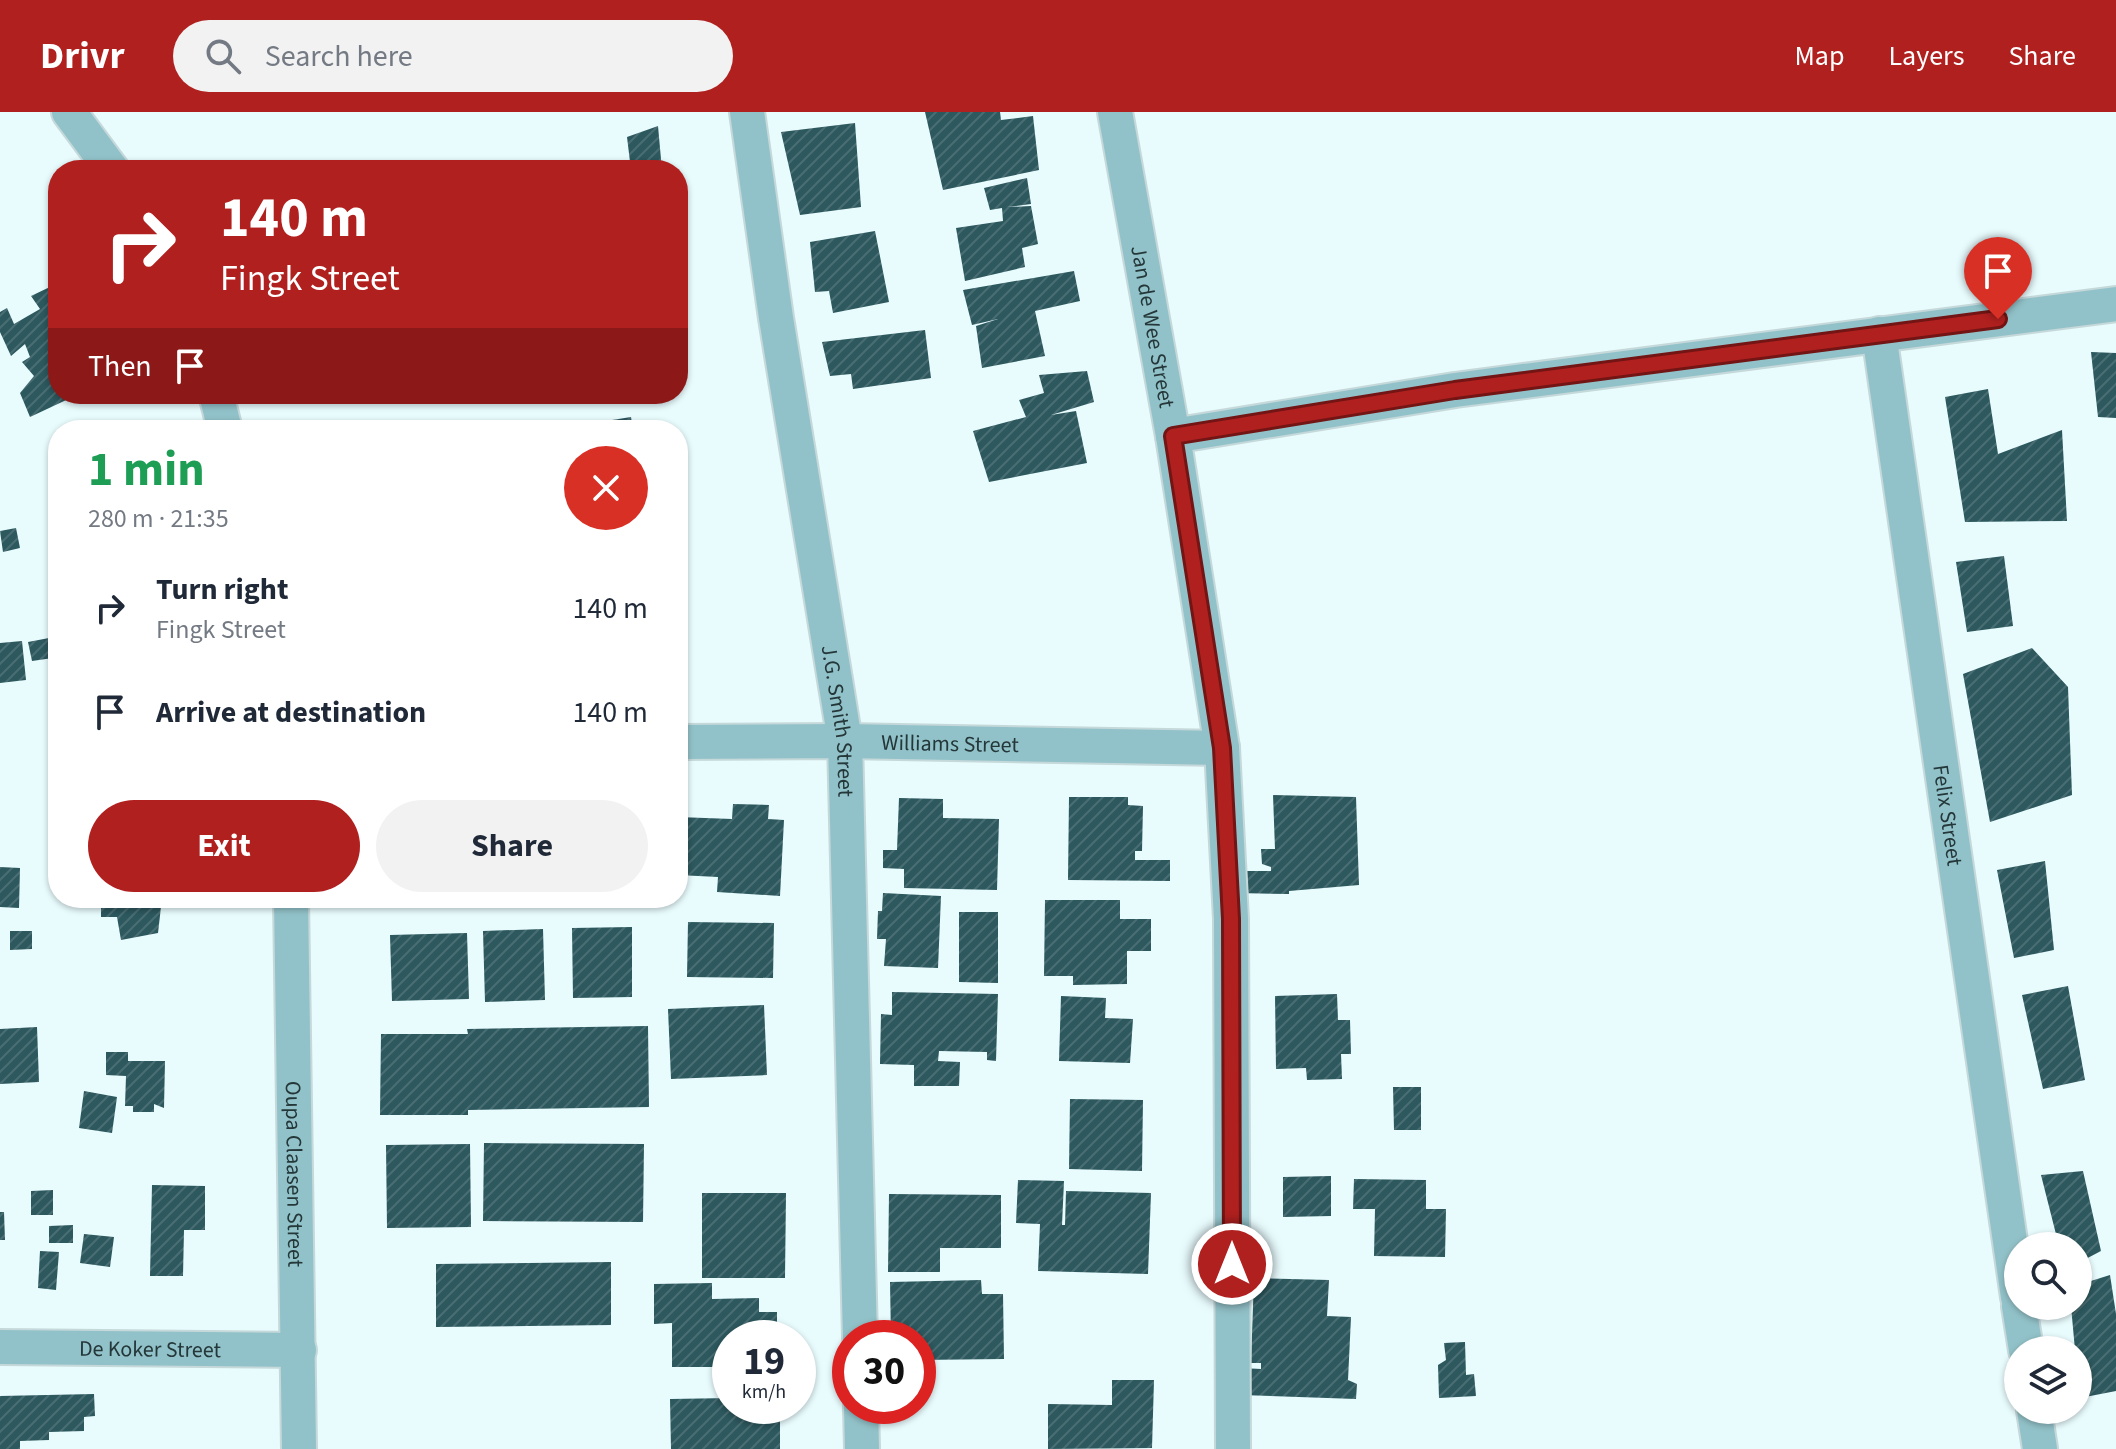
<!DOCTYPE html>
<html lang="en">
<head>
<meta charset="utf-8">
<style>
  body { margin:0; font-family:"Source Sans 3",sans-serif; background:#f2f2f3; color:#1f2937; height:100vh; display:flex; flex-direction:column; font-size:30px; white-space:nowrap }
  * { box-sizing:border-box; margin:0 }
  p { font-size:26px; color:#747a83 }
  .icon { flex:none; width:44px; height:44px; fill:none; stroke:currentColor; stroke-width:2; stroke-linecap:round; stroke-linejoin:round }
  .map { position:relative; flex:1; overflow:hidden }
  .side { position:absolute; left:48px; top:308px; width:640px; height:488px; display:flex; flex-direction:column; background:#fff; border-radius:32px; box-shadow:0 2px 6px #0004 }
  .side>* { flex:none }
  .banner { position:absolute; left:48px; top:48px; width:640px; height:244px; border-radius:32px; box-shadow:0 2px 6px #0004; background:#b0201f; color:#fff; overflow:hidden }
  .tools { position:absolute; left:2004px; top:1120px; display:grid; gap:16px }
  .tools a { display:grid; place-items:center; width:88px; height:88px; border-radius:50%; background:#fff; box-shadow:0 2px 6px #0004; font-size:40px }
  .speed { position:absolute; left:712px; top:1208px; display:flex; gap:16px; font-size:40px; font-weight:700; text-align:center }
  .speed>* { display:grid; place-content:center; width:104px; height:104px; border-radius:50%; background:#fff; box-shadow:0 2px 6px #0004; line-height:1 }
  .speed small { font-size:20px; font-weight:400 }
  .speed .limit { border:12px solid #d22; background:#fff; color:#111 }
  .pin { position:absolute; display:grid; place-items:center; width:68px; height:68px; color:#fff; margin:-82px -34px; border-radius:50% 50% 50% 0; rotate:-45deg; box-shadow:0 0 8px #0007 }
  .pin .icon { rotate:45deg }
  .me { position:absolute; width:88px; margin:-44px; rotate:0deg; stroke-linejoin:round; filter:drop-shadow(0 0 6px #0008) }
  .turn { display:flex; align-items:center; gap:28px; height:168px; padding:0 40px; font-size:36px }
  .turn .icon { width:104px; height:104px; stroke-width:2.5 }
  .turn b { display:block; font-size:56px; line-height:68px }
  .then { display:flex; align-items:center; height:76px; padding:0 40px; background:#0003; gap:16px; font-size:30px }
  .round { display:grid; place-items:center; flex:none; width:84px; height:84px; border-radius:42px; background:#f2f2f3 }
  .head { display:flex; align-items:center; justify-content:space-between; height:136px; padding:0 40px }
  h1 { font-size:48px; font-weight:700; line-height:60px; color:#1e9e55 }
  .cta { display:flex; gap:16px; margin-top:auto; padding:16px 40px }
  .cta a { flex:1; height:92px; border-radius:48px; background:#b0201f; color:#fff; font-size:32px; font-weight:700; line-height:92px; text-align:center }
  .cta a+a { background:#f2f2f3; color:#1f2937 }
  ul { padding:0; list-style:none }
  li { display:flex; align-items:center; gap:24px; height:104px; padding:0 40px }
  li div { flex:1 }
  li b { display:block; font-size:30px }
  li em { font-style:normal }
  header { display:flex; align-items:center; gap:48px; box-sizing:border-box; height:112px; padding:0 40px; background:#b0201f; color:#fff }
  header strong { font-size:38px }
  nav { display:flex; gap:44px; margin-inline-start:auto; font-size:28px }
  .search { width:560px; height:72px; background:#f2f2f3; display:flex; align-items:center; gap:20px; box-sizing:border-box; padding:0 28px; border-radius:44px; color:#747a83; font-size:30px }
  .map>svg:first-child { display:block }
</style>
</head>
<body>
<header>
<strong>Drivr</strong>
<div class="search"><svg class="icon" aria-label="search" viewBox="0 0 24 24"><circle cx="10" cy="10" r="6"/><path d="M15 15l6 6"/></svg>Search here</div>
<nav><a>Map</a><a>Layers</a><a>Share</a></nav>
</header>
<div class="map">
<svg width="2116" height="1337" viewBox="0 0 2116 1337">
  <defs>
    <pattern id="building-hatch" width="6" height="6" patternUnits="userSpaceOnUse" patternTransform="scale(2)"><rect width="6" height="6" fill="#2c585e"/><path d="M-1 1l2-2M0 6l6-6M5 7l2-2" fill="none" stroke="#496d72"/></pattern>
  </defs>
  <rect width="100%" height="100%" fill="#e8fbfd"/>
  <path fill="url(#building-hatch)" d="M925,0H1000L1001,8L1033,4L1039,58L943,78Z
    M855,11L861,95L800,103L781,20Z
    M658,14L662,58H631L627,25Z
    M1027,66L1031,92L1007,95L1031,94L1038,132L1022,136L1025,155L965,169L956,116L1003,109L1002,96L990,98L984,76Z
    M875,119L889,190L833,201L829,179L815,180L810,130Z
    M1074,159L1080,189L1035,199L1045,244L982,256L976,214L998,207L972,213L963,178Z
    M52,174L58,191V282H79L30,305L20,281L34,264L22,250L30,245L25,232L11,244L0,220V200L7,196L14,212L40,197L31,184Z
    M925,218L931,266L853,277L851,262L830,264L822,230Z
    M2091,240L2116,241V306L2098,305Z
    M1087,259L1094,290L1051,303L1076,299L1087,351L989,370L973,319L1026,305L1019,288L1044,281L1039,263Z
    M1988,277L1998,342L2062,318L2067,409L1965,410L1945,285Z
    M631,305L633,318H562V316Z
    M16,416L20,436L3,440L0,419Z
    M2004,444L2013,514L1967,520L1956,450Z
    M49,526L53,546L32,549L28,530Z
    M22,529L26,568L0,571V531Z
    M2032,536L2068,575L2072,683L1990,710L1963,562Z
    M58,551V578H57L51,552Z
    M1273,683L1356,685L1359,773L1289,779V782L1237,781L1238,759H1271V755L1262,752L1261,737H1275Z
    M1069,685H1128V693L1143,694L1142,739H1135V748H1170V769L1068,768Z
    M899,686L943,687V706L999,707L997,778L904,776V757L883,756V738H897Z
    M733,692L769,693L768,707L784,708L780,784L717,780L718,765L678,763V705L732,707Z
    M2045,749L2054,838L2014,846L1997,758Z
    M0,755L20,756L19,796L0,795Z
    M883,781L941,784L938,856L884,854L886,827H877L878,799H882Z
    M121,786H162L158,821L121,828L117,805H101V790H121Z
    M1045,788H1120V807H1151V839H1127V872L1073,873V864H1044Z
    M959,800H998V871L959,870Z
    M688,810L774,811L773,866L687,865Z
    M632,815V885L573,886L572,816Z
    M543,817L545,888L485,890L483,819Z
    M10,819H32V837L10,838Z
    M467,821L469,887L392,889L390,823Z
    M2068,874L2085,968L2043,977L2022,883Z
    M892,880L998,882L996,949L987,948V940L939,939L938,949L960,950L959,974H914V953L880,952L881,902L892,903Z
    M1337,882L1338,908H1350L1351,942H1341L1342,967L1307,968L1306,956L1276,957L1275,884Z
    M1061,884L1106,886L1105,906L1133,907L1130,951L1059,949Z
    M764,893L767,963L671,967L668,897Z
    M648,914L649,995L468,998V1003H380L381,922H468L467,917Z
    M37,915L39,970L0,972V917Z
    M106,940H128V949H165L164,996L154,992V1000H133V994H125L126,964L106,963Z
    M1393,975H1421V1018H1394Z
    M84,979L117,985L112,1021L79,1016Z
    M1070,987L1143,988L1142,1059L1069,1057Z
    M484,1031L644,1032L643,1110L483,1109Z
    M470,1032L471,1115L387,1116L386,1033Z
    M2083,1059L2101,1139L2078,1151V1134H2059L2041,1063Z
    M1331,1064V1104L1283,1105V1065Z
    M1354,1067L1426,1068V1097H1446L1445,1145L1374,1144L1375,1097H1353Z
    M1018,1068L1064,1069L1062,1113H1065L1066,1079L1151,1081L1148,1162L1038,1159L1040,1112L1016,1111Z
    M152,1073L205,1074V1118H184L183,1164H150Z
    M53,1078V1103H31V1079Z
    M702,1081H786L785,1166H702Z
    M889,1082L1001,1083V1136H940V1160H888Z
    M0,1100H4L5,1128H0Z
    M73,1113V1131H49V1114Z
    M84,1122L114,1125L110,1155L80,1151Z
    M40,1139L59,1140L56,1178L38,1176Z
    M611,1150V1213L436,1215V1152Z
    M2110,1163L2116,1202V1279L2080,1286L2078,1238H2075L2071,1194H2078V1173Z
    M1254,1166L1329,1168L1327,1204L1351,1205L1348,1268L1357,1272L1356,1287L1241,1283L1242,1256L1261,1257V1251H1251Z
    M981,1168L982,1182H1003L1004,1247L918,1248V1226H891L890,1170Z
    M712,1171V1187L759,1186V1200H777V1226H730V1255H672V1211L654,1212V1172Z
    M1465,1230L1466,1263L1474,1262L1476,1284L1439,1286L1438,1253L1446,1248L1444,1231Z
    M1112,1268H1154L1152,1336L1048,1337V1292L1112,1293Z
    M94,1282L95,1304L84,1305V1319L49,1320V1328L20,1329V1337H0V1284Z
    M730,1286V1294H780V1337H671L670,1287Z"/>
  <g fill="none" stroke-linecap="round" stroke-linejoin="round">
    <defs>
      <g id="street">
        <path d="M69,0L112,58"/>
        <path id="s1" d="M747,0L776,206L845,629L860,1226"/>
        <path id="s2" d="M1115,0L1173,324L1222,636L1231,807L1233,1337"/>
        <path id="s3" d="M1879,222L2018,1185"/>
        <path d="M216,282L225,318"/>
        <path d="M1173,324L1455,278L2116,192"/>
        <path id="s4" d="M678,630L845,629L1222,636"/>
        <path id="s5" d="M291,786L299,1337"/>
        <path d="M2019,1194L2026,1238"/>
        <path id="s6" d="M0,1235L299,1238"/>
        <path d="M861,1294L862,1337"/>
        <path d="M2034,1298L2040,1337"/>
      </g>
    </defs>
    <use href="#street" stroke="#c5d8da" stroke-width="38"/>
    <use href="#street" stroke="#92c2c9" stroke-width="34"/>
  </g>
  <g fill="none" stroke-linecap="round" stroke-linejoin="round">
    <defs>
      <path id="route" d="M1232,1152L1231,807L1222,636L1173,324L1455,278L1998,207"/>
    </defs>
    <use href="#route" stroke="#721514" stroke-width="20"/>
    <use href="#route" stroke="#b0201f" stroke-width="14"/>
  </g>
  <g text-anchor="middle" stroke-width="8" stroke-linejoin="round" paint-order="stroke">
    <g font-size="22" fill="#243739" stroke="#fff">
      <text dy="8" stroke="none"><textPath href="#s2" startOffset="218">Jan de Wee Street</textPath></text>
      <text dy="8" stroke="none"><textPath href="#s1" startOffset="616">J.G. Smith Street</textPath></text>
      <text dy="8" stroke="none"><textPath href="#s4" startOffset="272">Williams Street</textPath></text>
      <text dy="8" stroke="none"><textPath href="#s3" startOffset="486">Felix Street</textPath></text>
      <text dy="8" stroke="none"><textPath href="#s5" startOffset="276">Oupa Claasen Street</textPath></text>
      <text dy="8" stroke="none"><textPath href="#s6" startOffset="150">De Koker Street</textPath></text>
    </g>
  </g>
</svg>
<div class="tools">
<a><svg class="icon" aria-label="search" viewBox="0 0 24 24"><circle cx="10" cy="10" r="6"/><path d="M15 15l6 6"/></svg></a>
<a><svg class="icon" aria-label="layers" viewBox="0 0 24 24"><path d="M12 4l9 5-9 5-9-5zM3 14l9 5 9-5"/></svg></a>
</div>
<div class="speed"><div>19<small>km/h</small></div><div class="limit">30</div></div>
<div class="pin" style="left:1998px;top:207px;background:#d93025"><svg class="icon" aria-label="arrive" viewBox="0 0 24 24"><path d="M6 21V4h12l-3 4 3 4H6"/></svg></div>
<svg class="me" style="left:1232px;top:1152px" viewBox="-20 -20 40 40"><circle r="17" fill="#b0201f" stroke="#fff" stroke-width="3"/><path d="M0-11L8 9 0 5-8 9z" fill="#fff"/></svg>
<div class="banner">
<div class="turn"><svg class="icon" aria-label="right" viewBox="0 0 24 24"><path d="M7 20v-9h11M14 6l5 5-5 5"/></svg><div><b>140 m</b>Fingk Street</div></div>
<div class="then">Then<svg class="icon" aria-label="arrive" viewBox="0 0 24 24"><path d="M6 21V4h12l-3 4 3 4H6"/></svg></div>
</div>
<section class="side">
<div class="head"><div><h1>1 min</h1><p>280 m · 21:35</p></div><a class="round" style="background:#d93025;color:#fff"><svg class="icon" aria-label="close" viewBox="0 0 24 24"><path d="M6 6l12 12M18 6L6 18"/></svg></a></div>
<ul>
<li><svg class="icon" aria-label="right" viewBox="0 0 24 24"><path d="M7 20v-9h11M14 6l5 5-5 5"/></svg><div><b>Turn right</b><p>Fingk Street</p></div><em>140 m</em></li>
<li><svg class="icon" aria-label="arrive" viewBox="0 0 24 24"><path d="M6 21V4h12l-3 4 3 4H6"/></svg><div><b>Arrive at destination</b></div><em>140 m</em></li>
</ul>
<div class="cta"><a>Exit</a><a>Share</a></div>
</section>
</div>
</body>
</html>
